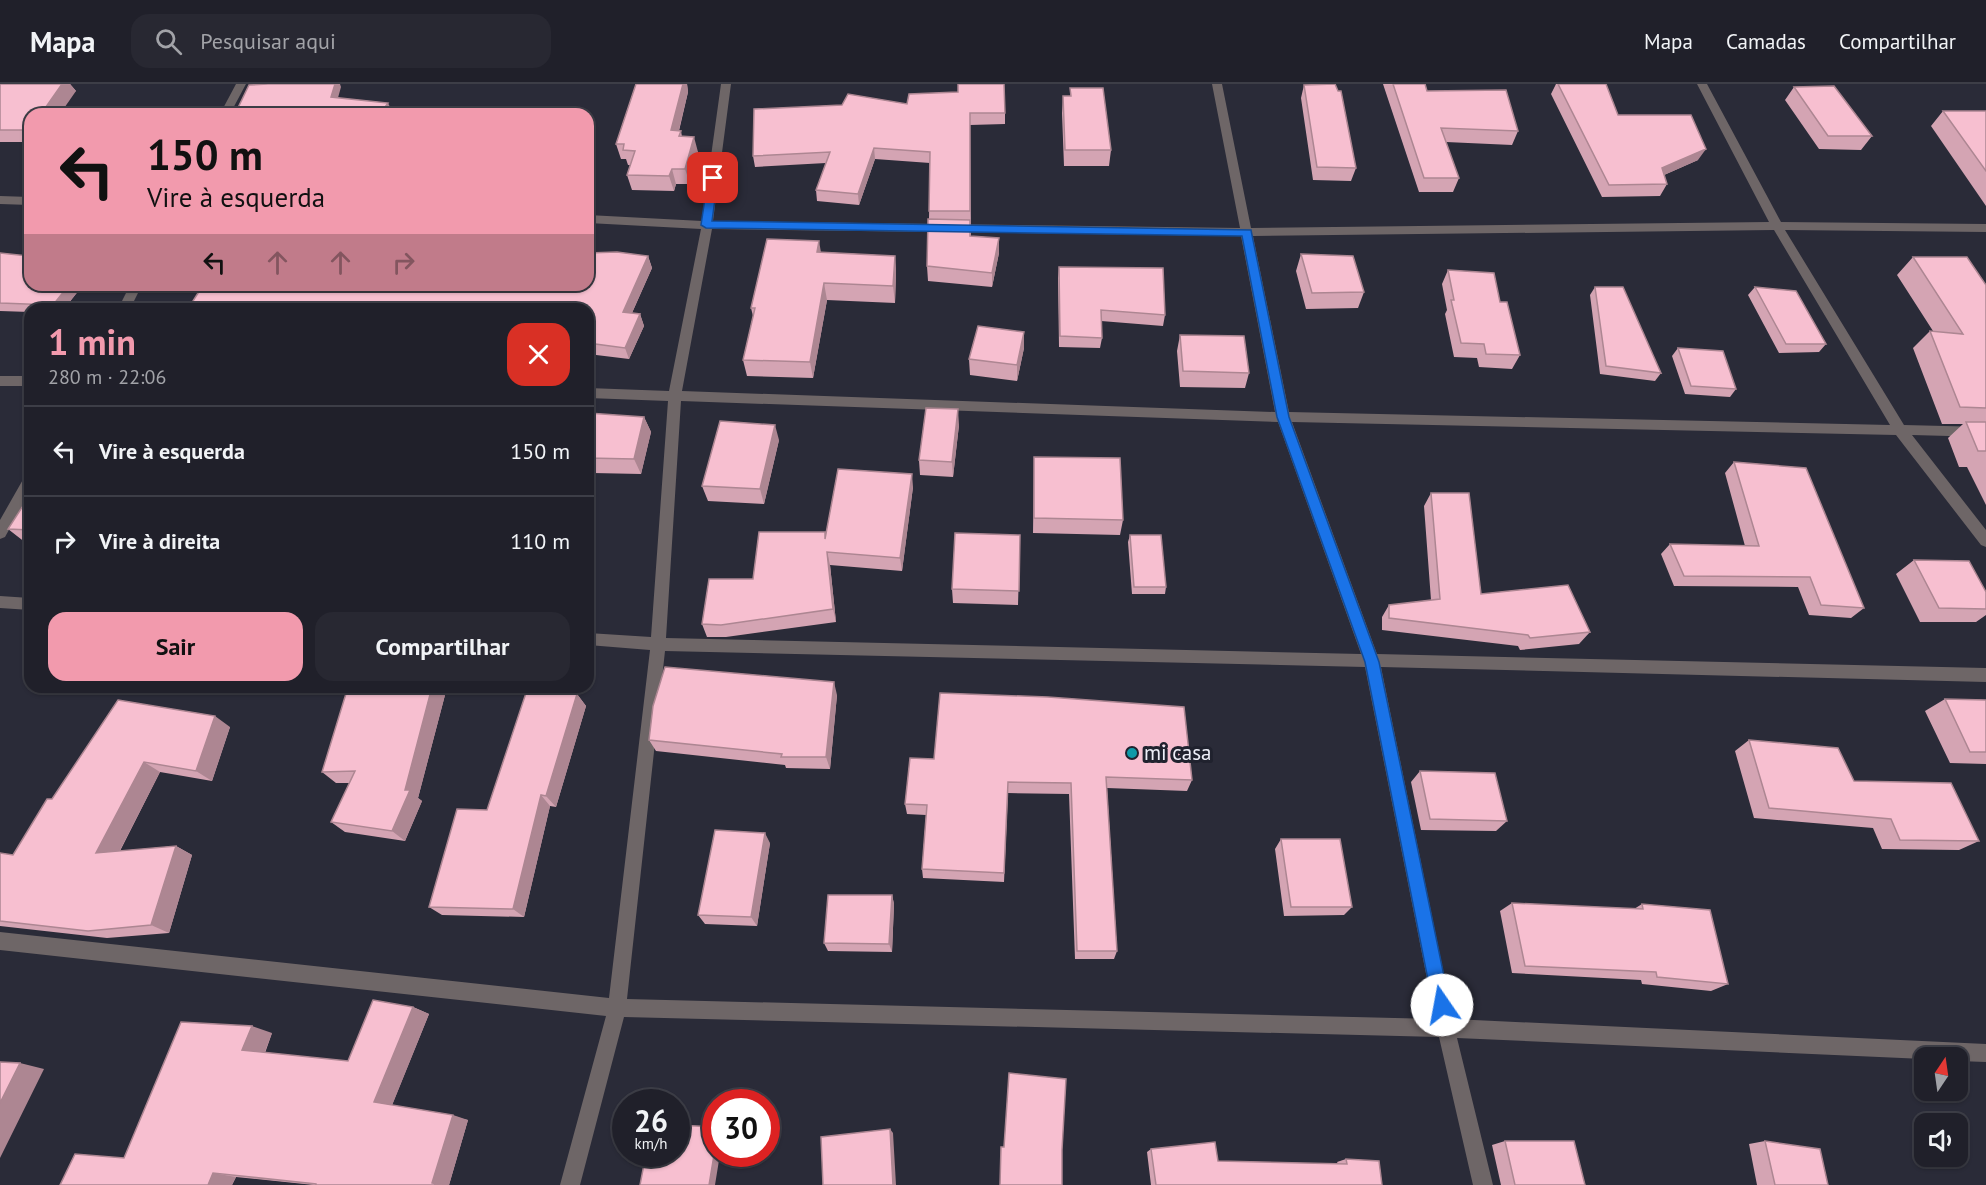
<!DOCTYPE html>
<html lang="pt">
<head>
<meta charset="utf-8">
<style>
  body { margin:0; font-family:"PT Sans",sans-serif; background:#282832; color:#f1f3f6; height:100vh; display:flex; flex-direction:column; font-size:22px; white-space:nowrap }
  * { box-sizing:border-box; margin:0 }
  p { font-size:20px; color:#a2a3a8 }
  .icon { flex:none; width:33px; height:33px; fill:none; stroke:currentColor; stroke-width:2; stroke-linecap:round; stroke-linejoin:round }
  .map { position:relative; flex:1; overflow:hidden }
  .panel { position:absolute; left:24px; top:219px; width:570px; height:390px; display:flex; flex-direction:column; background:#20202a; border-radius:18px; box-shadow:0 2px 4px #0004,0 0 0 2px #3d3e47 }
  .panel>* { flex:none }
  .guide { position:absolute; left:24px; top:24px; width:570px; height:183px; border-radius:18px; box-shadow:0 2px 4px #0004,0 0 0 2px #3d3e47; background:#f29aad; color:#111; overflow:hidden }
  .needle { width:39px; rotate:13deg }
  .tools { position:absolute; left:1914px; top:963px; display:grid; gap:12px }
  .tools a { display:grid; place-items:center; width:54px; height:54px; border-radius:12px; background:#20202a; box-shadow:0 2px 4px #0004,0 0 0 2px #3d3e47; font-size:30px }
  .speed { position:absolute; left:612px; top:1005px; display:flex; gap:12px; font-size:30px; font-weight:700; text-align:center }
  .speed>* { display:grid; place-content:center; width:78px; height:78px; border-radius:50%; background:#20202a; box-shadow:0 2px 4px #0004,0 0 0 2px #3d3e47; line-height:1 }
  .speed small { font-size:15px; font-weight:400 }
  .speed .limit { border:9px solid #d22; background:#fff; color:#111 }
  .pin { position:absolute; display:grid; place-items:center; width:51px; height:51px; color:#fff; margin:-26px; border-radius:12px; box-shadow:0 3px 9px #0006 }
  .me { position:absolute; width:66px; margin:-33px; rotate:348deg; stroke-linejoin:round; filter:drop-shadow(0 0 4px #0008) }
  .turn { display:flex; align-items:center; gap:21px; height:126px; padding:0 24px; font-size:27px }
  .turn .icon { width:78px; height:78px; stroke-width:2.5 }
  .turn b { display:block; font-size:42px; line-height:51px }
  .lanes { display:flex; align-items:center; height:57px; padding:0 24px; background:#0003; justify-content:center; gap:30px; direction:ltr }
  .lanes .off { opacity:.35 }
  .round { display:grid; place-items:center; flex:none; width:63px; height:63px; border-radius:18px; background:#282832 }
  .overview { display:flex; align-items:center; justify-content:space-between; height:102px; padding:0 24px }
  h1 { font-size:36px; font-weight:700; line-height:45px; color:#f29aad }
  .cta { display:flex; gap:12px; margin-top:auto; padding:12px 24px }
  .cta a { flex:1; height:69px; border-radius:18px; background:#f29aad; color:#111; font-size:24px; font-weight:700; line-height:69px; text-align:center }
  .cta a+a { background:#282832; color:#f1f3f6 }
  ul { padding:0; list-style:none }
  li { display:flex; align-items:center; gap:18px; height:90px; padding:0 24px; border-top:2px solid #3d3e47 }
  li div { flex:1 }
  li b { display:block; font-size:22px }
  li em { font-style:normal }
  header { display:flex; align-items:center; gap:36px; box-sizing:border-box; height:84px; padding:0 30px; background:#20202a; border-bottom:2px solid #3d3e47 }
  header strong { font-size:28px }
  nav { display:flex; gap:33px; margin-inline-start:auto; font-size:21px }
  .search { width:420px; height:54px; background:#282832; display:flex; align-items:center; gap:15px; box-sizing:border-box; padding:0 21px; border-radius:18px; color:#a2a3a8; font-size:22px }
  .map>svg:first-child { display:block }
</style>
</head>
<body>
<header>
<strong>Mapa</strong>
<div class="search"><svg class="icon" aria-label="search" viewBox="0 0 24 24"><circle cx="10" cy="10" r="6"/><path d="M15 15l6 6"/></svg>Pesquisar aqui</div>
<nav><a>Mapa</a><a>Camadas</a><a>Compartilhar</a></nav>
</header>
<div class="map">
<svg width="1986" height="1101" viewBox="0 0 1986 1101">
  <rect width="100%" height="100%" fill="#2a2b38"/>
  <g fill="none" stroke-linecap="round" stroke-linejoin="round">
    <path fill="#6e6667" fill-rule="evenodd" d="M236,0H246L230,30H220Z
      M721,0H731L713,137L1240,144L1212,0H1222L1251,144L1769,138L1697,0H1707L1781,138L1986,140V148L1785,146L1904,341L1986,343V353L1912,351L1986,446V463L1981,461L1896,351L1292,338L1377,570L1986,584V598L1381,583L1453,935L1986,960V978L1958,977V974H1924V975L1457,954L1493,1101H1473L1439,953L624,933L580,1101H560L606,932L0,866V848L609,914L650,566L588,561V549L651,553L668,317L588,314V304L669,307L701,145L588,139V131L702,137ZM712,145L1241,152L1275,328L682,307ZM1774,146L1890,341L1289,328L1253,152ZM681,317L1278,338L1361,570L666,554ZM665,567L1365,583L1435,935L627,915Z
      M0,112L30,113V121L0,120Z
      M130,201H142L130,225H118Z
      M0,292H30V302H0Z
      M30,391V408L5,453L0,455V436L25,392Z
      M0,512L30,514V526L0,524Z"/>
  </g>
  <path fill="#d4a4b3" d="M0,0H70L76,7L30,30V58H0Z
    M636,0H687L688,8L679,47H681L682,53L698,68L690,100H676L674,107L632,106L627,91L630,81H628L626,75H621L616,60Z
    M1383,0H1425L1427,7L1518,47L1512,61L1446,58L1459,94L1453,108H1419Z
    M1556,0H1606L1618,31L1698,76L1664,91L1667,100L1660,112L1602,113L1551,10Z
    M1304,1L1356,84L1351,97L1313,96L1301,14Z
    M1794,3L1872,52L1861,66L1819,65L1785,16Z
    M1070,4L1111,66L1109,82H1064L1062,29L1063,12H1070Z
    M907,20L1005,29V40L970,41L971,152L999,154V169L992,203L928,197L927,182L929,135L930,79L875,75L859,121L817,117L816,106L826,79L755,83L753,72Z
    M1943,27H1986V122L1931,42Z
    M821,168L895,172L896,188L895,219L827,216L813,294L747,292L743,276L753,232L751,224Z
    M0,169L83,201L64,225H30V228L0,227Z
    M1301,170L1364,208L1358,224L1306,225L1296,187Z
    M648,172L652,184L632,229L640,230L644,242L629,275L588,270V225H188L588,201Z
    M1913,173L1986,201V421L1967,383H1959L1948,354L1963,340H1942L1913,264L1930,247H1933L1897,191Z
    M1059,183L1165,231L1163,242L1101,237L1102,254L1100,264L1059,263L1058,194Z
    M1448,186L1500,218L1520,271L1512,285L1479,283L1477,274L1454,273L1445,230L1447,226L1442,200Z
    M1595,203L1661,289L1655,297L1600,290L1590,211Z
    M1755,203L1826,260L1819,268L1779,269L1748,211Z
    M1024,248V264L1017,297L970,291L969,275Z
    M1180,251L1249,289L1245,304L1180,303L1177,267Z
    M1678,264L1736,305L1730,313L1685,310L1672,272Z
    M588,329L644,333L651,348L641,390L593,389L588,403Z
    M959,341L953,393L920,391L919,376Z
    M779,356L764,420L708,417L702,402Z
    M1034,373L1123,436L1120,451L1033,449Z
    M1734,378L1864,524L1851,534L1809,531L1798,503L1674,502L1661,470L1670,460L1745,462L1725,389Z
    M913,403L902,487L830,481L836,538L726,553H707L702,540L753,495Z
    M1431,409L1481,510L1590,548L1579,560L1520,566L1518,562L1382,546V533L1389,521L1431,516L1424,422Z
    M30,411V459H26L8,445Z
    M1020,451L1018,521L953,519L952,505Z
    M1130,451L1166,503L1165,510H1132L1128,458Z
    M1914,476L1986,508V531L1976,538H1920L1896,490Z
    M577,610L586,622L556,723L550,722L524,833L442,831L429,823L487,726Z
    M445,611L418,714L422,717L405,757L345,748L331,738L350,699H336L322,688Z
    M837,611L830,685L786,684L785,681L656,667L649,656Z
    M1945,615L1986,616V680L1950,679L1925,627Z
    M230,643L212,697L160,688L120,767L176,762L192,771L169,849L107,854L0,842V769L13,771L52,715Z
    M1749,656L1854,697L1979,757L1959,766L1882,765L1873,744L1754,734L1735,667Z
    M910,674L1192,696L1187,707L1107,704L1117,867L1114,875H1075L1069,710L1008,709L1004,798L923,794L922,785L926,731L907,730L905,720Z
    M1420,687L1507,737L1496,747L1421,746L1411,698Z
    M1281,755L1352,823L1344,831L1284,832L1275,765Z
    M770,759L757,842L705,840L698,831Z
    M892,811L894,820L892,868L828,867L824,859Z
    M1512,819L1634,825L1642,820L1728,900L1711,907L1642,900L1641,896L1512,889L1500,827Z
    M413,923L429,930L392,1021L468,1036L449,1101H314L236,1093L232,1101L124,1074L272,949L265,969L348,977Z
    M1505,1057L1585,1101H1501L1492,1061Z
    M1765,1057L1828,1101H1757L1749,1060Z
    M1151,1065L1218,1077L1338,1080L1337,1078L1346,1075L1382,1101H1151L1147,1068Z"/>
  <path fill="#ad8692" d="M62,0H70L76,7L60,30H41Z
    M335,0H340L341,3L336,21L331,13Z
    M683,0H687L688,8L675,62L671,46Z
    M388,19L392,27L390,30H380Z
    M694,53L698,68L690,100L685,85Z
    M874,64L875,75L859,121L858,110Z
    M1706,65L1698,76L1655,95L1662,84Z
    M672,85L676,100L674,107L669,92Z
    M999,154V169L992,203V189Z
    M819,157L822,174L817,168Z
    M648,172L652,184L627,240L623,228Z
    M895,172L896,188L895,219L893,202Z
    M824,199L827,216L813,294L810,278Z
    M69,201H83L64,225H57L53,221Z
    M640,230L644,242L629,275L625,264Z
    M1024,248V264L1017,297V281Z
    M958,325L959,341L953,393L952,378Z
    M644,333L651,348L641,390L634,375Z
    M775,341L779,356L764,420L760,405Z
    M588,378L593,389L588,403Z
    M912,390L913,403L902,487L900,474Z
    M827,468L830,481L836,538L833,525Z
    M834,598L837,611L830,685L826,673Z
    M432,603H437L445,611L418,714L422,717L405,757L392,747L405,706Z
    M577,610L586,622L556,723L546,712Z
    M215,632L230,643L212,697L196,687Z
    M144,678L160,688L114,778L96,769Z
    M541,711L550,722L524,833L513,825Z
    M765,749L770,759L757,842L751,833Z
    M176,762L192,771L169,849L151,841Z
    M892,811L894,820L892,868L889,860Z
    M413,923L429,930L391,1024L374,1018Z
    M252,942L272,949L263,973L242,966Z
    M20,979L44,985L0,1074V1019Z
    M453,1031L468,1036L449,1101H440L432,1099Z
    M890,1045L893,1049L896,1101H893Z
    M716,1059V1070H720L715,1101H709Z
    M213,1089L236,1093L232,1101H208Z"/>
  <path fill="#f7bfd0" stroke="#ad8692" stroke-width="1.5" d="M0,0H62L41,30H30V46H0Z
    M268,0H335L331,13L388,19L380,30H235L249,1Z
    M636,0H683L671,46L681,47L679,52L694,53L685,85H672L669,92L627,91L635,67L623,66L624,60H616Z
    M958,0H1004L1005,29H970V127H929L930,68L874,64L858,110L816,106L830,68L753,72L754,25L842,21L848,10L907,20L909,10L958,8Z
    M1335,0L1338,7H1341L1356,84L1317,83L1304,1Z
    M1393,0H1425L1427,7L1506,6L1518,47L1441,44L1459,94H1424Z
    M1558,0H1606L1618,31H1691L1706,65L1662,84L1667,100L1609,101Z
    M1834,2L1872,52H1828L1794,3Z
    M1070,4H1103L1111,66H1065L1063,12H1071Z
    M1943,27H1986V87Z
    M928,135L970,136V152L999,154L992,189L927,182Z
    M767,155L819,157L817,168L895,172L893,202L824,199L810,278L743,276L755,224H751Z
    M617,168L648,172L623,228L640,230L625,264L588,259V225H408L409,222L332,221L330,225H188L203,201H588V169Z
    M0,169L28,172L30,169V201H69L53,221L0,219Z
    M1301,170L1353,172L1364,208L1312,209Z
    M1913,173H1967L1986,201V324L1960,323L1930,247L1963,250Z
    M1059,183L1163,184L1165,231L1101,226L1102,254L1060,252Z
    M1448,186L1494,189L1500,218H1507L1520,271L1486,270L1484,260L1461,259L1451,216H1454Z
    M1595,203H1623L1661,289L1606,282Z
    M1755,203L1796,207L1826,260H1786Z
    M978,242L1024,248L1017,281L969,275Z
    M1180,251L1244,252L1249,289L1183,287Z
    M1678,264L1723,267L1736,305L1691,302Z
    M926,324L958,325L952,378L919,376Z
    M588,329L644,333L634,375L588,374Z
    M720,337L775,341L760,405L702,402Z
    M1966,338H1986V367H1978Z
    M1034,373L1120,374L1123,436L1034,434Z
    M1734,378L1806,384L1864,524L1821,521L1810,493L1684,492L1670,460L1759,462Z
    M838,385L912,390L900,474L827,468L833,525L721,541L702,540L709,495H753L759,448H825V455Z
    M1431,409H1469L1481,510L1568,501L1590,548L1530,554L1528,551L1389,534V521L1440,515Z
    M30,411V446L8,445Z
    M955,449L1020,451L1019,507L952,505Z
    M1130,451H1161L1166,503H1134Z
    M1914,476L1969,477L1986,508V525L1939,524Z
    M665,583L834,598L826,673H781L782,670L649,656L653,622Z
    M348,603H432L405,706H410L392,747L331,738L355,687L322,688Z
    M527,606L577,610L546,712L541,711L513,825L429,823L457,725L487,726Z
    M940,609L1048,613L1184,623L1192,696L1106,693L1117,867H1077L1071,699L1008,698L1004,789L922,785L927,721L905,720L910,674L934,675Z
    M1945,615L1986,616V668H1970Z
    M118,616L215,632L196,687L144,678L96,769L176,762L151,841L88,847L0,837V769L13,771L47,715H52Z
    M1749,656L1838,664L1854,697L1951,699L1979,757L1900,756L1891,735L1769,724Z
    M1420,687L1495,689L1507,737L1430,735Z
    M715,746L765,749L751,833L698,831Z
    M1281,755H1340L1352,823H1291Z
    M828,811H892L889,860L824,859Z
    M1512,819L1643,825L1642,820L1710,826L1728,900L1657,893L1656,888L1525,882Z
    M373,916L413,923L374,1018L453,1031L432,1099L442,1101H316V1100L213,1089L208,1101H60L75,1070L124,1074L181,938L252,942L242,966L348,977Z
    M0,978L20,979L0,1019Z
    M1009,989L1066,995L1062,1066V1101H1000L1001,1063H1004Z
    M676,1041L716,1043V1059L709,1101H640L646,1070H676Z
    M890,1045L893,1101H823L821,1053Z
    M1505,1057H1574L1585,1101H1515Z
    M1765,1057L1820,1065L1828,1101H1775Z
    M1215,1058L1218,1077L1347,1080L1346,1075L1379,1077L1382,1101H1156L1151,1065Z"/>
  <path fill="#1a73e8" stroke="#114b97" stroke-width="1.5" d="M713,90L718,94L712,137L1251,146L1289,333L1379,578L1450,921L1447,927L1442,929L1436,927L1433,921L1365,578L1277,333L1242,152L706,144L701,141L708,94Z"/>
  <circle fill="#0f9aa8" stroke="#20222e" stroke-width="2" cx="1132" cy="669" r="6"/>
  <g text-anchor="middle" stroke-width="6" stroke-linejoin="round" paint-order="stroke">
    <g font-size="21" fill="#eeeff8" stroke="#20222e" text-anchor="start">
      <text x="1144" y="676">mi casa</text>
    </g>
  </g>
</svg>
<div class="tools">
<a><svg class="needle" viewBox="-14 -14 28 28"><path d="M0-13l5 13h-10z" fill="#e53935"/><path d="M0 13l5-13h-10z" fill="#a2a3a8"/></svg></a>
<a><svg class="icon" aria-label="sound" viewBox="0 0 24 24"><path d="M4 9h4l5-4v14l-5-4H4zM17 9q2 3 0 6"/></svg></a>
</div>
<div class="speed"><div>26<small>km/h</small></div><div class="limit">30</div></div>
<div class="pin" style="left:713px;top:94px;background:#d93025"><svg class="icon" aria-label="arrive" viewBox="0 0 24 24"><path d="M6 21V4h12l-3 4 3 4H6"/></svg></div>
<svg class="me" style="left:1442px;top:921px" viewBox="-20 -20 40 40"><circle r="19" fill="#fff"/><path d="M0-13L10 11 0 6-10 11z" fill="#1a73e8"/></svg>
<div class="guide">
<div class="turn"><svg class="icon" aria-label="left" viewBox="0 0 24 24"><path d="M17 20v-9H6M10 6l-5 5 5 5"/></svg><div><b>150 m</b>Vire à esquerda</div></div>
<div class="lanes"><svg class="icon" aria-label="left" viewBox="0 0 24 24"><path d="M17 20v-9H6M10 6l-5 5 5 5"/></svg><svg class="icon off" aria-label="ahead" viewBox="0 0 24 24"><path d="M12 20V5M6 11l6-6 6 6"/></svg><svg class="icon off" aria-label="ahead" viewBox="0 0 24 24"><path d="M12 20V5M6 11l6-6 6 6"/></svg><svg class="icon off" aria-label="right" viewBox="0 0 24 24"><path d="M7 20v-9h11M14 6l5 5-5 5"/></svg></div>
</div>
<section class="panel">
<div class="overview"><div><h1>1 min</h1><p>280 m · 22:06</p></div><a class="round" style="background:#d93025;color:#fff"><svg class="icon" aria-label="close" viewBox="0 0 24 24"><path d="M6 6l12 12M18 6L6 18"/></svg></a></div>
<ul>
<li><svg class="icon" aria-label="left" viewBox="0 0 24 24"><path d="M17 20v-9H6M10 6l-5 5 5 5"/></svg><div><b>Vire à esquerda</b></div><em>150 m</em></li>
<li><svg class="icon" aria-label="right" viewBox="0 0 24 24"><path d="M7 20v-9h11M14 6l5 5-5 5"/></svg><div><b>Vire à direita</b></div><em>110 m</em></li>
</ul>
<div class="cta"><a>Sair</a><a>Compartilhar</a></div>
</section>
</div>
</body>
</html>
